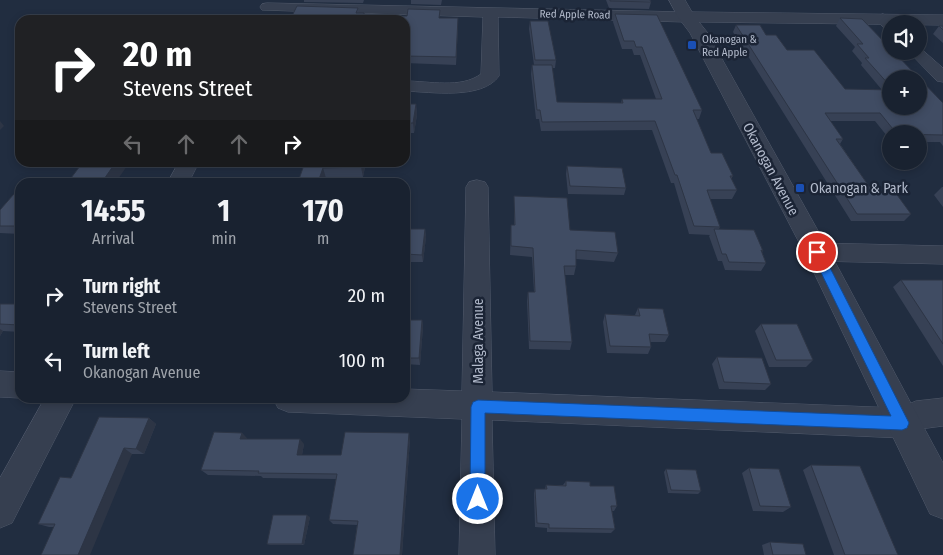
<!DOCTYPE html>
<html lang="en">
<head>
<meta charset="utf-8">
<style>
  body { margin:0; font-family:"Fira Sans Condensed",sans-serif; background:#222a38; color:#f1f3f6; height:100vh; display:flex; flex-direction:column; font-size:19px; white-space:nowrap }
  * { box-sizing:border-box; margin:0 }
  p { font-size:16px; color:#9fa4ab }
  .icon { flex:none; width:28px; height:28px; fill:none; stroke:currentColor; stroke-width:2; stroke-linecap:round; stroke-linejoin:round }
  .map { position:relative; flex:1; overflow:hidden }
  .sheet { position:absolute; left:15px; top:178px; width:395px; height:225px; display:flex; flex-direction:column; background:#192230; border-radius:15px; box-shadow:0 2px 8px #0003,0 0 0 1px #373f4c }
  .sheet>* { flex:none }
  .hud { position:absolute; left:15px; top:15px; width:395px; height:152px; border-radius:15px; box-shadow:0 2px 8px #0003,0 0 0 1px #373f4c; background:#202124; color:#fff; overflow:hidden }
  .tools { position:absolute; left:882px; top:15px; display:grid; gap:10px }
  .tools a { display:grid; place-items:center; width:45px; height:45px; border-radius:50%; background:#192230; box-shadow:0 2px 8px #0003,0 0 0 1px #373f4c; font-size:25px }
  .pin { position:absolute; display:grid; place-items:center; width:42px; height:42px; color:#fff; margin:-21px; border:2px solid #fff; border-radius:50%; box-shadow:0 1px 5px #0007 }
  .me { position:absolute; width:55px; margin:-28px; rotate:0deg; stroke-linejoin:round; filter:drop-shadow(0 0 4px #0008) }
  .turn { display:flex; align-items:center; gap:18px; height:105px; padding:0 25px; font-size:22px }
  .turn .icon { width:65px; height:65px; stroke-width:2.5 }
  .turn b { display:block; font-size:35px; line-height:42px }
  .lanes { display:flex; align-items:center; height:48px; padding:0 25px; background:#0003; justify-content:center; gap:25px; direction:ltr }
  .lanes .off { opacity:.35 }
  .eta { display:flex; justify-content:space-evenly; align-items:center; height:85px; text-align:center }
  .eta b { font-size:30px; font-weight:700; line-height:35px }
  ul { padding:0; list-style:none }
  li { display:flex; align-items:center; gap:15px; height:65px; padding:0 25px }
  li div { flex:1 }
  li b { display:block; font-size:19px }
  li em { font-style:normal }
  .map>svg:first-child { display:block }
</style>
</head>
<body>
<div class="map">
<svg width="943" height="555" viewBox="0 0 943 555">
  <rect width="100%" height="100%" fill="#212d40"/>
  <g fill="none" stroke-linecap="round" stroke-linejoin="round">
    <defs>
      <path id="minor" d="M267,3L686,12L691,14L694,17L691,20L686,22L498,17L499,76C482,100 431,92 405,91V81C429,81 461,89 481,74L483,17L262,10L260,7L262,4Z
        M883,14L888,16L896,24H891V32L886,30L875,19L878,16Z
        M919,47L943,68V82L937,81L908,51H919Z
        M179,162H195L197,166L189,182H168Z
        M477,180L485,182L488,187L492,392L899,408L916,401L943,398V426L920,429L902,438L492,420L495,555H459L462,419L288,412L278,408L273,398H405V389L462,391L466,187L469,182Z
        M817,243L943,246V264L817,261L809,258L805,252L809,246Z
        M0,371L20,372V398H22H20L0,397Z
        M45,398H76L12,523L0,528V478Z"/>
      <path id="tertiary" d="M669,0H685L692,12L943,15V25L699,22L707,32L826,245L943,463V519L930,514L804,252L690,33L678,17Z"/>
    </defs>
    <use href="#minor" stroke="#515a6b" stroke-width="1"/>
    <use href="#tertiary" stroke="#515a6b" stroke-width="1"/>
    <use href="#minor" fill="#363f50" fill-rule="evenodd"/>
    <use href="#tertiary" fill="#363f50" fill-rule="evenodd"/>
  </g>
  <path fill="#374155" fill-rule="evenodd" d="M304,0H364L363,3L304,2Z
    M411,0H442L441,5L411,4Z
    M606,0H650L651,2L649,9L609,8Z
    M358,8L359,13L365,16L440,18L458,25L456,65L405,63V20H290Z
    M615,14L702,110L699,119H696L711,153L733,176L731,179L737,190L732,199H710L720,227L719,229L763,251L762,252L766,263L761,271L725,270L722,261H718L709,236L710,235L689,234L674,183H671L652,130L541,131L539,119H536L531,74L532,65H534L529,29L530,21L556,60L555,68H552L557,102L621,103L622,99H656L640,55H634L632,49H622L613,22Z
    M840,18L943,103V146L940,142H919V134H891V141L875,121H830L843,139L840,144L873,192L911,214L904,221H851L733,32L736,25L766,35L787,50L845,89L882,90L861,65L862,63L852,51L855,47L836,26ZM891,79L919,106H891Z
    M939,26H943V43L933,34Z
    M405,104H416L417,115L414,133H405Z
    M305,162H366L363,177L326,178L324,182H298Z
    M567,166L626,188L624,195L568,194L566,174Z
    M20,187V234L0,233V210Z
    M942,187H943V207L934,195Z
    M514,196L570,230L618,253L614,262L576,259V266L574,275H565L572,342L570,350L529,349L527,301L528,292H534L532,257L510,255L511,225H514Z
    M405,229H425L426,237L423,262H405Z
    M901,280H943V366L893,287Z
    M0,304H20V332L3,331L0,336Z
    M638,308L669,335L665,342H650L651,347L648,354L607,353L603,322L605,314L635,315Z
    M405,320H422L423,327L420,365L405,364Z
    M761,324L813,360L806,367H769L755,331Z
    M717,357L771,384L765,390L719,389L712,364Z
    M149,418L156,424L144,454H132L54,527H49L38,524L71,478Z
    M242,433L247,439L304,444L302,455H341L410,439L402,555H353L357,525L333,524L329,520L336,479L263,478L261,476L208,475L201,470Z
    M811,465L898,555H834L803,470Z
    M749,468L791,507L783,512L753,511L742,473Z
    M666,469L701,491L698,494L668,493L664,472Z
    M566,481L590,486L617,506L614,511H612L615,529L611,533L547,532V528L535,527L534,493L535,489H545L546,485H563Z
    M310,517L304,545H270L267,544Z
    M770,542L806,555H764L762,545Z"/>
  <path fill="#2d3545" d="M458,18V25L456,65V57Z
    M416,104L417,115L414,133L413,123Z
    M0,121L4,126L0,130Z
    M116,162L129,163L116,182H102Z
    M362,162H366L363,177L361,167Z
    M323,168L326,178L324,182H318Z
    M425,229L426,237L423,262L422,255Z
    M422,320L423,327L420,365L419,358Z
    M0,329L3,331L0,336Z
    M149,418L156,424L144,454L136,449Z
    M242,433L247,438L246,444L240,439Z
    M409,433L410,439L402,555H400Z
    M300,439L304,444L301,460L297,455Z
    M124,448L132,454L90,555H78Z
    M307,515L310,517L304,545L302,544Z"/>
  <path fill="#404c63" stroke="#2d3545" d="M610,0H650L651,2L610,1Z
    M297,6L358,8L356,13H364V16H407L408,9L440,10L439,18H458L456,57L405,56V20H290Z
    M615,14L657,15L702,110H693L711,153H722L733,176H730L737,190H707L720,227L694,226L677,175H675L655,121L542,122L540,110H537L532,65H552L557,102L623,103L622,99H662L642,47H636L634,41H624Z
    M840,18L862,19L891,49V51H893L943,103V135L897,134L880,113H825L843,139H836L873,192H895L911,214H857L736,25H760L766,35H776L787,50H814L845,89L891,90V106H919V79H891V87L865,58H869L857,44H863Z
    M530,21H548L556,60H535Z
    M939,26H943V30Z
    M405,104H416L413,123H405Z
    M83,162H116L102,182H68Z
    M305,162H362L361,167L323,168L318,182H298Z
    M567,166L622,168L626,188L570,186Z
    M20,187V226H0V210Z
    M514,196L567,198L570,230L615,232L618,253L576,250V266H564L572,342L530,341L528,292H535L533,248L511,246V225H515Z
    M405,229H425L422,255L405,254Z
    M714,229L754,230L763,251L761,250L766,263L729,262L726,254H722Z
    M901,280H943V344Z
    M0,304H20V325L0,324Z
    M638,308L663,309L669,335L649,334L651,347L610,346L605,314L640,316Z
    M405,320H422L419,358H405Z
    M761,324H797L813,360H776Z
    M717,357L762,358L771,384L724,382Z
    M99,417L149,418L136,449L124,448L78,555H41L55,524H38L60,477L71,478Z
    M214,432L242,433L240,439H300L297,455H341L345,432L409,433L400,555H353L358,521L329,520L337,474L258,473L259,471L201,470Z
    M811,465L860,466L898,555H845Z
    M749,468L779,469L791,507L760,506Z
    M666,469L696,470L701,491L671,490Z
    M566,481L590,482V486H614L617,506H611L615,529L549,528V524L537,523L535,489H547L546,485L566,486Z
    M273,515H307L302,544H267Z
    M770,542L803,544L806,555H773Z"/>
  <path fill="#1a73e8" stroke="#114b97" d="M817,248L822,252L907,419L909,423L907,428L902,430L485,413V499L483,505L478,507L472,505L470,499L471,407L473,402L478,400L891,416L811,252Z"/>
  <g fill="#1a4fb4" stroke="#1b2435" stroke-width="2">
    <rect x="687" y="40" width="10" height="10" rx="2.5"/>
    <rect x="795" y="183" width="10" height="10" rx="2.5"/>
  </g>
  <g text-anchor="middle" stroke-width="5" stroke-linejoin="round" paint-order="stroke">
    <g font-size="11" fill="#b2bacb" stroke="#1b2435">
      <text transform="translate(575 14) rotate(1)" y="4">Red Apple Road</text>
    </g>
    <g font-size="11" fill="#b2bacb" stroke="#1b2435" text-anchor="start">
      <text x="702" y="43">Okanogan &amp;<tspan x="702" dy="13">Red Apple</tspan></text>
    </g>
    <g font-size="14" fill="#b2bacb" stroke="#1b2435">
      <text transform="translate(771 169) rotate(62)" y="5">Okanogan Avenue</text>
      <text transform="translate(478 341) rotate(-90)" y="5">Malaga Avenue</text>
    </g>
    <g font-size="14" fill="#b2bacb" stroke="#1b2435" text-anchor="start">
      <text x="810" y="193">Okanogan &amp; Park</text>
    </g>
  </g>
</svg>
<div class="tools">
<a><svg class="icon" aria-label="sound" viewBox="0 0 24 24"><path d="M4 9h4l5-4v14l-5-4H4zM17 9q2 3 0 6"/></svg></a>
<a>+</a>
<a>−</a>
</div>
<div class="pin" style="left:817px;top:252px;background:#d93025"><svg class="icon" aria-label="arrive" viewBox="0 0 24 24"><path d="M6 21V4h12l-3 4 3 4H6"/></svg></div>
<svg class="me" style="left:478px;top:499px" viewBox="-20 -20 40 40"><circle r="17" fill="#1a73e8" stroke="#fff" stroke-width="3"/><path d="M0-11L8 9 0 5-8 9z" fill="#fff"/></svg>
<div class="hud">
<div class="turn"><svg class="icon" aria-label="right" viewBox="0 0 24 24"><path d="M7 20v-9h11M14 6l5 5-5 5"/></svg><div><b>20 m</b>Stevens Street</div></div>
<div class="lanes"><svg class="icon off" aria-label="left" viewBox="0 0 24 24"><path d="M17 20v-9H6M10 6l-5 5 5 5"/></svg><svg class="icon off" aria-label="ahead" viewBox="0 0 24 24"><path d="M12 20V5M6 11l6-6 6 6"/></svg><svg class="icon off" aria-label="ahead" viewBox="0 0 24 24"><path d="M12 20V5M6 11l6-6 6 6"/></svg><svg class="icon" aria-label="right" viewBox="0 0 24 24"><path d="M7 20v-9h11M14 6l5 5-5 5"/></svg></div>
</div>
<section class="sheet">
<div class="eta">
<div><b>14:55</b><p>Arrival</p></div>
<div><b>1</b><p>min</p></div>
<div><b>170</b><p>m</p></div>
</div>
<ul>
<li><svg class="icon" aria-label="right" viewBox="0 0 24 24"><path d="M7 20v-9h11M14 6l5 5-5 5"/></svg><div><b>Turn right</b><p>Stevens Street</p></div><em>20 m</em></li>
<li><svg class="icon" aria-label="left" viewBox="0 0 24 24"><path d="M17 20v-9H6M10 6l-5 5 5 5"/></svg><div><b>Turn left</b><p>Okanogan Avenue</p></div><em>100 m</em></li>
</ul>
</section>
</div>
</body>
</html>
